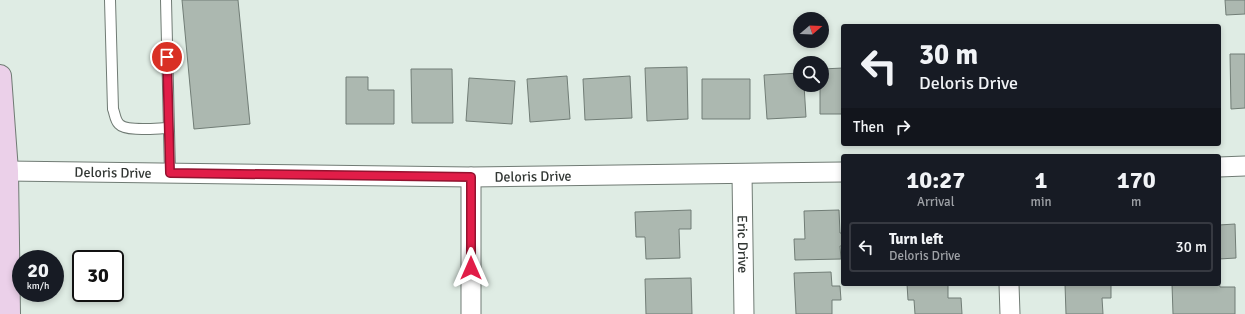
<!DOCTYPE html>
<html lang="en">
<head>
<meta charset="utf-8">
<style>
  body { margin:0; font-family:Signika,sans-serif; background:#242831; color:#f1f3f6; height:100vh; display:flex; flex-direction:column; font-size:15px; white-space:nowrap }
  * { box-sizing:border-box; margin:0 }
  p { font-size:13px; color:#9ea1a6 }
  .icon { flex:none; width:22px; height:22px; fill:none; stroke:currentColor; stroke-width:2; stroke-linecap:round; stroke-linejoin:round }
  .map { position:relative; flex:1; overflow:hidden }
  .panel { position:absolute; left:841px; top:154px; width:380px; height:132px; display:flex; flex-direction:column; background:#171b24; border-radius:4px; box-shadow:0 2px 6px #0003 }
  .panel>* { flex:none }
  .top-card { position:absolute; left:841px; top:24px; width:380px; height:122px; border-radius:4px; box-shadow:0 2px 6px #0003; background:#171b24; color:#f1f3f6; overflow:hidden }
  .needle { width:26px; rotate:71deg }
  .buttons { position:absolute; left:793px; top:12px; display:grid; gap:8px }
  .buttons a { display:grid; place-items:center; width:36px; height:36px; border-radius:50%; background:#171b24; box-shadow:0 2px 6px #0003; font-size:20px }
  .speed { position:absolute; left:12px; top:250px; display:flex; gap:8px; font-size:20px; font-weight:700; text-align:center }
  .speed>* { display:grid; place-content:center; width:52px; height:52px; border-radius:50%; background:#171b24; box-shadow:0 2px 6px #0003; line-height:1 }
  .speed small { font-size:10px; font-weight:400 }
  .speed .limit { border:2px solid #111; border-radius:6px; background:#fff; color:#111 }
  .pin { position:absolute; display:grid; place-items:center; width:34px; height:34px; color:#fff; margin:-17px; border:2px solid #fff; border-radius:50%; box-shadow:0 1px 4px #0007 }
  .me { position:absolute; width:44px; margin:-22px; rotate:0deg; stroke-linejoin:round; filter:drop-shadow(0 0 3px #0008) }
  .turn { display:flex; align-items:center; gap:14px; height:84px; padding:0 12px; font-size:18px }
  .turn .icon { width:52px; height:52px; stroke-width:2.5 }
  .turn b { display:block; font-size:28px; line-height:34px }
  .then { display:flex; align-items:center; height:38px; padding:0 12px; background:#0003; gap:8px; font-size:15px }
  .eta { display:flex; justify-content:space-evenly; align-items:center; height:68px; text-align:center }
  .eta b { font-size:24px; font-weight:700; line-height:28px }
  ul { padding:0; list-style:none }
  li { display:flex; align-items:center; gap:12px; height:50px; margin:0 8px 6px; padding:0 4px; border:2px solid #363941; border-radius:4px }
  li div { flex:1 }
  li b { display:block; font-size:15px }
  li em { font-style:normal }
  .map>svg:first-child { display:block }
</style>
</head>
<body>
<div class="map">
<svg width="1245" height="314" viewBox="0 0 1245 314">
  <rect width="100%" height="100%" fill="#dfece4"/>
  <path fill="#acb8b0" stroke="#717d76" d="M182,0H238L250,124L194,129Z
    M1225,0H1245V14L1226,15Z
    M1230,54H1245V108L1231,109Z
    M687,67L688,119L647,121L645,68Z
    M843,68V114H820V85H822V69Z
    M411,69H452L453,123H412Z
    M800,73V85H804L806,117L767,119L764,75Z
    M567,76L570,119L530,122L527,79Z
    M630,76L632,118L585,120L583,79Z
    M346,77H368V90H394V124H346Z
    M469,78L515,81L512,124L466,121Z
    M702,79H750V119H702Z
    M691,210V229H679L680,258L646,259L645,237H636L635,212Z
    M839,210L840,233H843V246H840L841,259L795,260L794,239H805L804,211Z
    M1235,224L1236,258L1219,259V225Z
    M831,272L832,286H840L841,300H832V314H796L794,273Z
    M691,278L692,314H646L645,279Z
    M1219,280L1220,287H1235V314H1173L1172,284H1219Z
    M907,284H948V298H961L962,314H915L914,300H908Z
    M1065,284H1111V298H1102L1103,314H1066Z"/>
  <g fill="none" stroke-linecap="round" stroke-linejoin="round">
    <defs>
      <path id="service" d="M110,0L113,109C115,114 115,120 119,124C126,132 158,128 169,128
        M166,0L170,173"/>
      <g id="minor">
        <path d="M1219,167L1245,166"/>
        <path id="s1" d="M7,171L471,177L843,172"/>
        <path id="s2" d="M742,174L744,314"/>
        <path d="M471,177V314"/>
        <path d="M1009,284L1010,314"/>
      </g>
      <path id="secondary" d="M0,76L7,171L9,314"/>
    </defs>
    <use href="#service" stroke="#707b74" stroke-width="12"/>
    <use href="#minor" stroke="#707b74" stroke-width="21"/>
    <use href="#secondary" stroke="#707b74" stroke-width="24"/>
    <use href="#service" stroke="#fff" stroke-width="10"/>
    <use href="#minor" stroke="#fff" stroke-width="19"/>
    <use href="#secondary" stroke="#ebd0e9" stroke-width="22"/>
  </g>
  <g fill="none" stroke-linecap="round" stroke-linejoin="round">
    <defs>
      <path id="route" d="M167,57L170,173L471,177V268"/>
    </defs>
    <use href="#route" stroke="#92132f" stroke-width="10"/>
    <use href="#route" stroke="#e11d48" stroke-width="7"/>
  </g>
  <g text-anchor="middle" stroke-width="3" stroke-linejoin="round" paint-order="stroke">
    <g font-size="14" fill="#313633" stroke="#dfece4">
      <text dy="5" stroke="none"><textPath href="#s1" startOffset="106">Deloris Drive</textPath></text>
      <text dy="5" stroke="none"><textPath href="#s1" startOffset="526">Deloris Drive</textPath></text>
      <text dy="5" stroke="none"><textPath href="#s2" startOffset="70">Eric Drive</textPath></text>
    </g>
  </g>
</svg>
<div class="buttons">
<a><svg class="needle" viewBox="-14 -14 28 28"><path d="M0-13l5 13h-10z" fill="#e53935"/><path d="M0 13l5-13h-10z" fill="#9ea1a6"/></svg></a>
<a><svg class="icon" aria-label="search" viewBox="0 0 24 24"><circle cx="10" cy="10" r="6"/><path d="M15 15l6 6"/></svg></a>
</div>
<div class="speed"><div>20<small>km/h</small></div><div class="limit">30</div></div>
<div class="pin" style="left:167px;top:57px;background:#d93025"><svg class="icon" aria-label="arrive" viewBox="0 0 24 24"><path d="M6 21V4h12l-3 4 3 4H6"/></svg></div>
<svg class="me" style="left:471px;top:268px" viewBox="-20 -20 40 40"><path d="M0-17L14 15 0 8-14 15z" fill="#e11d48" stroke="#fff" stroke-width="4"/></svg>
<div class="top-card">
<div class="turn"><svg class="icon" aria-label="left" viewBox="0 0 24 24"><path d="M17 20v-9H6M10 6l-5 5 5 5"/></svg><div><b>30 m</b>Deloris Drive</div></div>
<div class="then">Then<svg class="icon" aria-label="right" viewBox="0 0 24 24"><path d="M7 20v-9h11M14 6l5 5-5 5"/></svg></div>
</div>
<section class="panel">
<div class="eta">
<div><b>10:27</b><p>Arrival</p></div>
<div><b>1</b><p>min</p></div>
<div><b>170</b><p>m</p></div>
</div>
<ul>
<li><svg class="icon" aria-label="left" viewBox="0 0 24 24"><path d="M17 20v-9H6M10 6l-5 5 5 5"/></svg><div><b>Turn left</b><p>Deloris Drive</p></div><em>30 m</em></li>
</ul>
</section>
</div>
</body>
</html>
